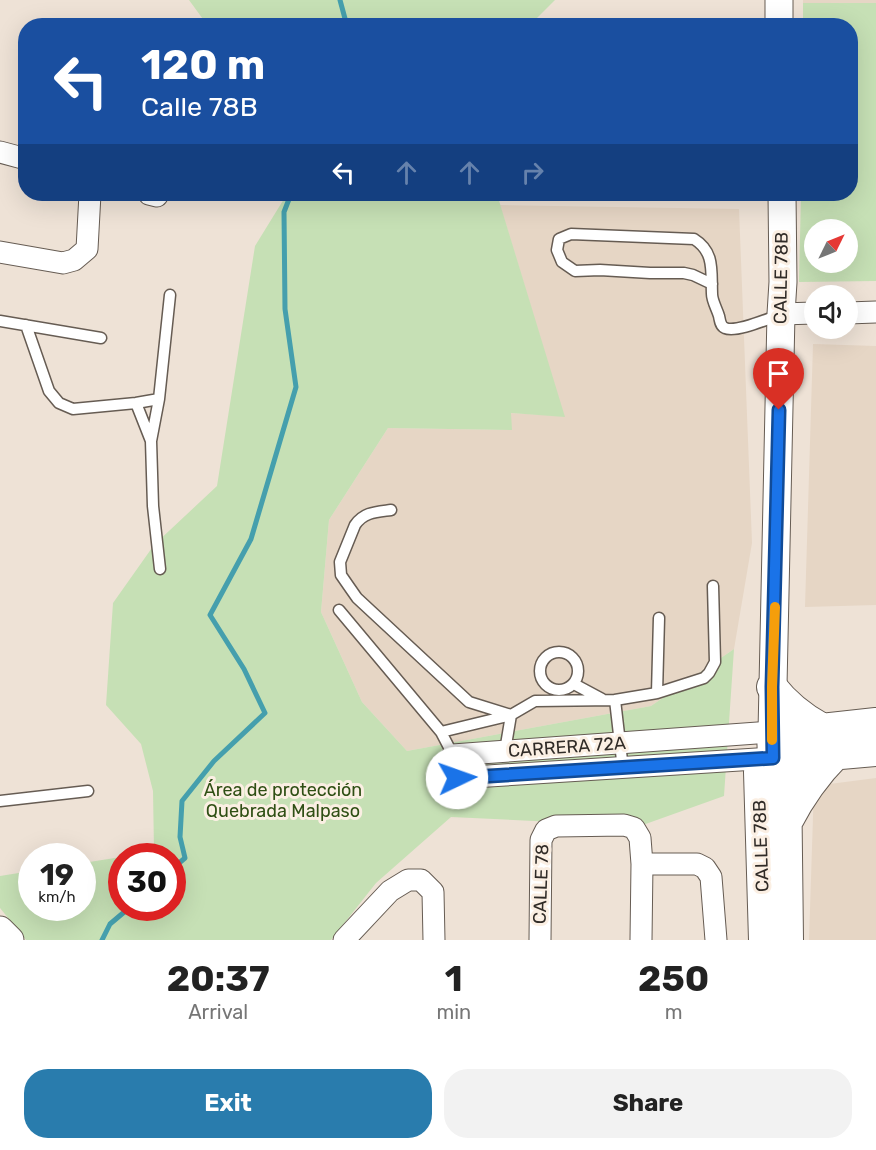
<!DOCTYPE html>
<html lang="en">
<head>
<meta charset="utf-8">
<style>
  body { margin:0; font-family:Rubik,sans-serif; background:#f2f2f2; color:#222; height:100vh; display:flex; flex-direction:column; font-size:22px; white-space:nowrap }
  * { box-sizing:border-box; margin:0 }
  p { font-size:20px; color:#767676 }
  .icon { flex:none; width:33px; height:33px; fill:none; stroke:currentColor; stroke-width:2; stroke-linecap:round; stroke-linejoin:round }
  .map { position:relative; height:940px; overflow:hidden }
  .side { display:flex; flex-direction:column; background:#fff; flex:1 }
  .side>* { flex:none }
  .guide { position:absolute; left:18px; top:18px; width:840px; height:183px; border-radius:24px; box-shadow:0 6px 24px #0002; background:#1a4fa0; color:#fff; overflow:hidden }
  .needle { width:39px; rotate:47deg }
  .fabs { position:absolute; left:804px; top:219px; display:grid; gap:12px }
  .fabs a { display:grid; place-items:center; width:54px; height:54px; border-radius:50%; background:#fff; box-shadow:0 6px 24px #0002; font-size:30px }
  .speed { position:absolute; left:18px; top:843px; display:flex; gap:12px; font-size:30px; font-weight:700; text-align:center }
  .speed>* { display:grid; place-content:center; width:78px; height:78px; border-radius:50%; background:#fff; box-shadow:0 6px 24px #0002; line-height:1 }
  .speed small { font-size:15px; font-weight:400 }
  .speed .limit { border:9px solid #d22; background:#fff; color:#111 }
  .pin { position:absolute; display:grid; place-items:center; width:51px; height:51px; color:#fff; margin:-62px -26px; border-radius:50% 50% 50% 0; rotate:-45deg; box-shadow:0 0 6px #0007 }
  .pin .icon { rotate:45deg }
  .me { position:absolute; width:66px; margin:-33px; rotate:87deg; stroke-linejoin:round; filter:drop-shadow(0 0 4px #0008) }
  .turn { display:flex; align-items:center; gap:21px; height:126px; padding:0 24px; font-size:27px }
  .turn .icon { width:78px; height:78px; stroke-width:2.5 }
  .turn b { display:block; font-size:42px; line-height:51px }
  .lanes { display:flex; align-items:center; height:57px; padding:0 24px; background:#0003; justify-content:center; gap:30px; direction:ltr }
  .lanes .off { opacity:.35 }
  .eta { display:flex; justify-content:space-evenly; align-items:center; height:102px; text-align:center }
  .eta b { font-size:36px; font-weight:700; line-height:42px }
  .action { display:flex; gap:12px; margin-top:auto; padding:12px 24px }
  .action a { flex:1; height:69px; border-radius:24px; background:#297cad; color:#fff; font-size:24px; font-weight:700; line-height:69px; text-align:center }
  .action a+a { background:#f2f2f2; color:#222 }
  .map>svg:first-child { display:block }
</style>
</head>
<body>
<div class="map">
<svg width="876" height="940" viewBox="0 0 876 940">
  <rect width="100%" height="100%" fill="#eee2d6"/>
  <path fill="#e6d6c5" d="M803,0H876V3H803Z
    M500,205L739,209L752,543L734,649L651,706L407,751L362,702L321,612L329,520L388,428L511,430L510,413L564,416Z
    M813,344L876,346V605L805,607Z
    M876,778V940H809L814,786Z"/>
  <path fill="#c6e0b5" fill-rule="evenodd" d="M189,0H555L530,25L208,26Z
    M803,3H876V281L799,282L801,194H850V26L803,25ZM814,230H848V262H814Z
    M287,194H497L565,417L511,413L512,430L388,428L329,520L321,612L362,702L407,751L651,706L734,649L724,796L640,826L451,817L376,883L331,940H26L0,908V876L31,871L32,908H82L83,863L121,857L122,908H172V856H122L154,851L153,791L141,744L106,705L113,603L154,545L217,486L255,246Z"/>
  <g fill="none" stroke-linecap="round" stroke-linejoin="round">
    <path stroke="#459fad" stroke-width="5" d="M340,0L347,26
      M172,869L185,858L180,837L182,801L214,761L265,713L244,669L210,615L251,539L296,387L285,309L284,212L291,194
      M102,940L110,924L129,908"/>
    <defs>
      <path id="service" d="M712,284L693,275L684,273H650L600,270L575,271L562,262L557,250L559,239L571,234L694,239C715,252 711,271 712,294C712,301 717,309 719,316C720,320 720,326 725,328C736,333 767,319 779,315
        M0,321L101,338
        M26,325L49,391L59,403L73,409L136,403L159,399
        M136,403L151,441L153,506L160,569
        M151,441L159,399L170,295
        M391,510C376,512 364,512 355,525L340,562L341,575L350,588L357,598L469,702L511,715L505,751
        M339,610L441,732L453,755
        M540 671a19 19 0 1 1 38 0a19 19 0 1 1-38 0Z
        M574,684L602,699
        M657,693L659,618
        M615,700L657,693L704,678L709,673L715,662L713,586
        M441,732L511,715L535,701L615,700L623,769
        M0,801L88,791"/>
      <path id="minor" d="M0,152L26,159
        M149,194L157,196
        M0,252L63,263L74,260L87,249L90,194
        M848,313L876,312
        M781,314L814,313
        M772,732L453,755L448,767L457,778L773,758
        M642,864H697L705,868L711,877L716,940
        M344,940L390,891L408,880H421L433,892L434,940
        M540,940L541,840L546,830L556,826L624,825L634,828L640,838L642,864L641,940"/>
      <path id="tertiary" d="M779,0V26
        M772,732L781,314L783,282L782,194
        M0,930L10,940"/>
      <path id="secondary" d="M772,687C786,705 801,717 821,728
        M773,758H795L876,751
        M787,822C800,797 816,774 836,754
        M764,940L759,772L773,758
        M788,940L786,772L773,758L772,732H794L876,723"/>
    </defs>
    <use href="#service" stroke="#665c53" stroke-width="13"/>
    <use href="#minor" stroke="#665c53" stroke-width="23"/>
    <use href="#tertiary" stroke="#665c53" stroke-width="29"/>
    <use href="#secondary" stroke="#665c53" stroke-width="32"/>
    <use href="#service" stroke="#fff" stroke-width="10"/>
    <use href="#minor" stroke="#fff" stroke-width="21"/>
    <use href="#tertiary" stroke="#fff" stroke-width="27"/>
    <use href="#secondary" stroke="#fff" stroke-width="30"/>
  </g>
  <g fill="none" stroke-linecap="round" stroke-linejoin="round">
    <defs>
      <path id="route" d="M457,778L773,758L772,687L779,410"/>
    </defs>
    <use href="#route" stroke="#114b97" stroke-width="15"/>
    <use href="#route" stroke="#1a73e8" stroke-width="10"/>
    <path stroke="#f59e0b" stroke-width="10" d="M772,740V687L775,607"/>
  </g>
  <g text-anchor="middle" stroke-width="6" stroke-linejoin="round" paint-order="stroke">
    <g font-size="18" fill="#302b27" stroke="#fbefe3">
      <text transform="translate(781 278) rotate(-89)" y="6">CALLE 78B</text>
      <text transform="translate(567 747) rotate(-4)" y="6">CARRERA 72A</text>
      <text transform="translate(761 846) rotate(-92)" y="6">CALLE 78B</text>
      <text transform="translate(541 884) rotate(-88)" y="6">CALLE 78</text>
    </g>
    <g font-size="18" fill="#2f4f14" stroke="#fbefe3">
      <text x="283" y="796">Área de protección<tspan x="283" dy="21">Quebrada Malpaso</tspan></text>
    </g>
  </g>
</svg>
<div class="fabs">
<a><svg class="needle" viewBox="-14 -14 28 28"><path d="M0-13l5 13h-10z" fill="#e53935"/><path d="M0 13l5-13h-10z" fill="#767676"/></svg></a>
<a><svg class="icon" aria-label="sound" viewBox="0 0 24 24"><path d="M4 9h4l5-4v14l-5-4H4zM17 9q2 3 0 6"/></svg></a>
</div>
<div class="speed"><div>19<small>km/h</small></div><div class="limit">30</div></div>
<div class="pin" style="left:779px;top:410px;background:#d93025"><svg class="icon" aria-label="arrive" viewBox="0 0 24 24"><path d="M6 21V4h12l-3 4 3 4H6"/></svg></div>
<svg class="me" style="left:457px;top:778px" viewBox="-20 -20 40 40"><circle r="19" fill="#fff"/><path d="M0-13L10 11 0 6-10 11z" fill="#1a73e8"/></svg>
<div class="guide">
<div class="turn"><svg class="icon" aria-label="left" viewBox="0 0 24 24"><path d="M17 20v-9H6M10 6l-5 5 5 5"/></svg><div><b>120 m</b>Calle 78B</div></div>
<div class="lanes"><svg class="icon" aria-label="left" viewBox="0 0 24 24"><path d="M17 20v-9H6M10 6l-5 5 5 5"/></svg><svg class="icon off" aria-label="ahead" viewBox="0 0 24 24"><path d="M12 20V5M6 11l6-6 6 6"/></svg><svg class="icon off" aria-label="ahead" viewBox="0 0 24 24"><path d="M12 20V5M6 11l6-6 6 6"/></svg><svg class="icon off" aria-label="right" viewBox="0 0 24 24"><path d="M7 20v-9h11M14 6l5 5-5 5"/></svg></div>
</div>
</div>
<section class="side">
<div class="eta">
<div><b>20:37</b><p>Arrival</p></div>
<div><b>1</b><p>min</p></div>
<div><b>250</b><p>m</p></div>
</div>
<div class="action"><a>Exit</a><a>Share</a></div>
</section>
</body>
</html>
